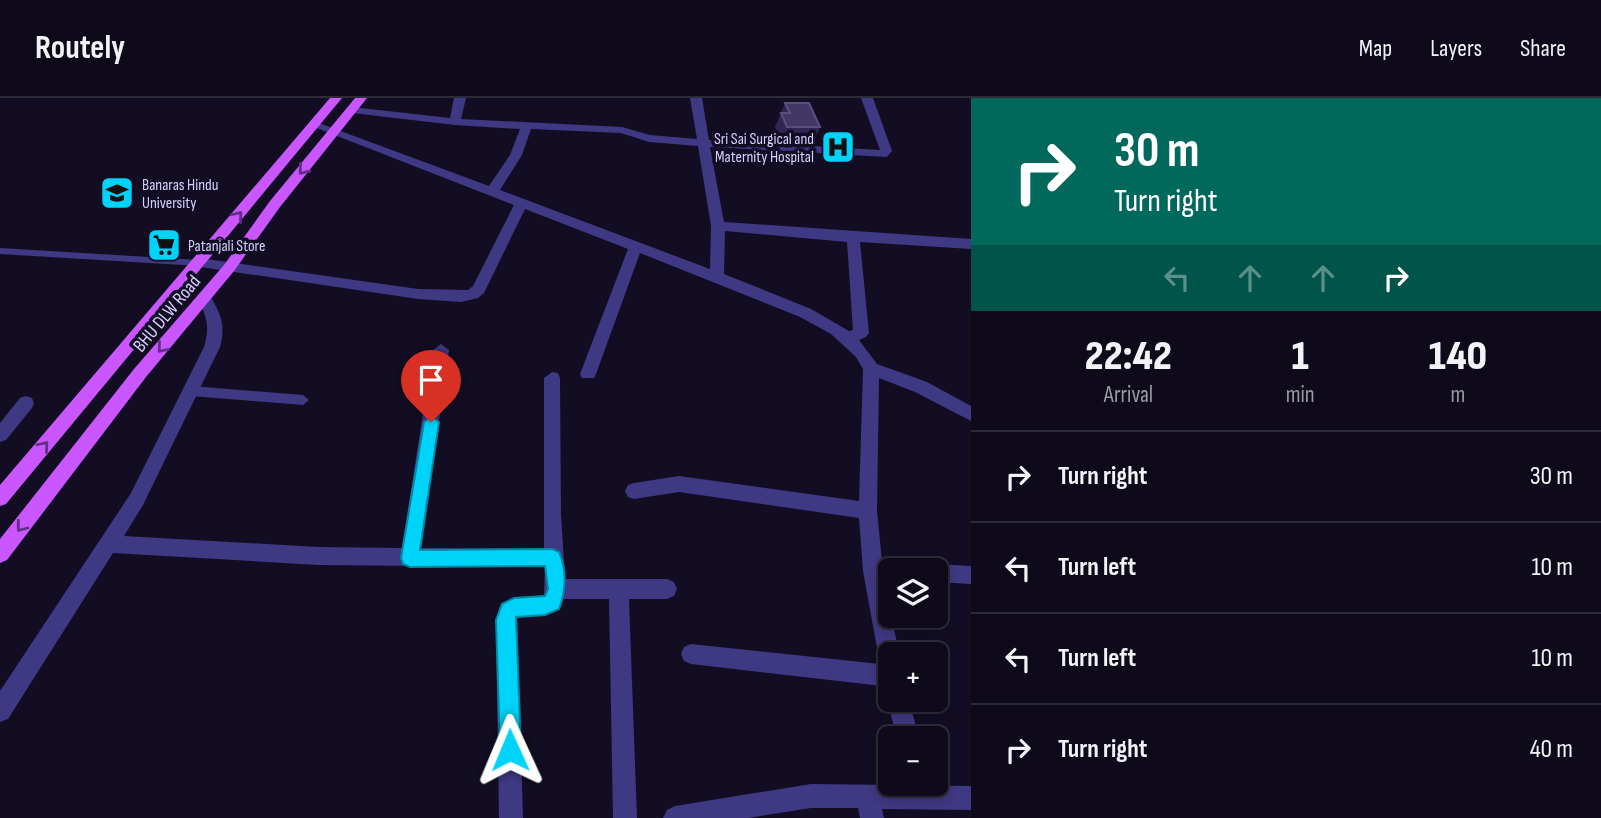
<!DOCTYPE html>
<html lang="en">
<head>
<meta charset="utf-8">
<style>
  body { margin:0; font-family:"Sofia Sans Condensed",sans-serif; background:#171323; color:#f1f3f6; height:100vh; display:flex; flex-direction:column; font-size:26px; white-space:nowrap }
  * { box-sizing:border-box; margin:0 }
  p { font-size:23px; color:#9b9aa2 }
  .icon { flex:none; width:38px; height:38px; fill:none; stroke:currentColor; stroke-width:2; stroke-linecap:round; stroke-linejoin:round }
  .map { position:relative; flex:1; overflow:hidden }
  .drawer { display:flex; flex-direction:column; background:#0e0a1a; width:630px }
  .drawer>* { flex:none }
  .banner { background:#00695c; color:#fff; overflow:hidden }
  .fabs { position:absolute; left:878px; top:460px; display:grid; gap:14px }
  .fabs a { display:grid; place-items:center; width:70px; height:70px; border-radius:10px; background:#0e0a1a; box-shadow:0 4px 10px #0003,0 0 0 2px #2e2b39; font-size:35px }
  .pin { position:absolute; display:grid; place-items:center; width:60px; height:60px; color:#fff; margin:-72px -30px; border-radius:50% 50% 50% 0; rotate:-45deg; box-shadow:0 0 7px #0007 }
  .pin .icon { rotate:45deg }
  .me { position:absolute; width:77px; margin:-38px; rotate:359deg; stroke-linejoin:round; filter:drop-shadow(0 0 5px #0008) }
  .turn { display:flex; align-items:center; gap:24px; height:147px; padding:0 28px; font-size:32px }
  .turn .icon { width:91px; height:91px; stroke-width:2.5 }
  .turn b { display:block; font-size:49px; line-height:60px }
  .lanes { display:flex; align-items:center; height:66px; padding:0 28px; background:#0003; justify-content:center; gap:35px; direction:ltr }
  .lanes .off { opacity:.35 }
  .eta { display:flex; justify-content:space-evenly; align-items:center; height:119px; text-align:center }
  .eta b { font-size:42px; font-weight:800; line-height:49px }
  ul { padding:0; list-style:none }
  li { display:flex; align-items:center; gap:21px; height:91px; padding:0 28px; border-top:2px solid #2e2b39 }
  li div { flex:1 }
  li b { display:block; font-size:26px }
  li em { font-style:normal }
  header { display:flex; align-items:center; gap:42px; box-sizing:border-box; height:98px; padding:0 35px; background:#0e0a1a; border-bottom:2px solid #2e2b39 }
  header strong { font-size:33px }
  nav { display:flex; gap:38px; margin-inline-start:auto; font-size:24px }
  main { display:flex; flex:1; min-height:0 }
  .map>svg:first-child { display:block }
</style>
</head>
<body>
<header>
<strong>Routely</strong>
<nav><a>Map</a><a>Layers</a><a>Share</a></nav>
</header>
<main>
<div class="map">
<svg width="971" height="720" viewBox="0 0 971 720">
  <rect width="100%" height="100%" fill="#120d23"/>
  <g fill="none" stroke-linecap="round" stroke-linejoin="round">
    <path fill="#3f3882" fill-rule="evenodd" d="M0,150L199,162L204,165L199,168L0,156Z
      M191,288L303,297L309,302L303,307L191,298L185,293Z"/>
    <path fill="#3f3882" fill-rule="evenodd" d="M454,0H466L461,21L622,29L650,37L697,41L690,0H702L709,42L880,52L861,0H873L892,53L887,59L710,49L724,124L971,141V151L860,144L869,235L866,239L859,242L877,266L927,284L971,308V323L915,294L879,280L877,413L883,473L899,556H891V589L691,566L684,563L681,556L684,549L691,546L880,566L863,473L859,420L679,394L634,401L628,399L625,393L628,387L634,385L679,378L859,403L863,271L856,259L831,236L800,219L640,155L596,276L594,280H582L580,276L628,151L525,111L484,195L478,200L461,204L418,201L194,168V162L199,160L418,191L468,192L473,188L514,107L309,27L319,25L489,88L510,57L520,31L455,27L352,15L346,12L352,9L450,20ZM531,31L621,35L649,44L698,48L711,128L710,171L500,92L522,57ZM725,133L847,144L853,232L849,233L811,211L724,176Z
      M204,195L209,196C221,216 226,227 220,249L143,407L124,438L318,449L402,450L433,252L441,246L449,252L421,450L544,451V280L552,274L558,275L560,280L561,416L565,481H667L674,484L677,491L674,498L667,501H629L637,720H613L609,501H563L559,511L541,517L517,520L523,720H499L496,522L501,505L513,500L544,497L545,469L318,467L113,455L8,621L0,624V593L131,395L204,249C210,229 207,218 197,200Z
      M26,298L32,300L34,305L32,310L6,342L0,344V325L20,300Z
      M936,466L971,468V486L936,484V472H927L929,468Z
      M890,594L891,602H909L919,640H897L887,602Z
      M811,686L971,688V712L882,711L884,720H860L858,710H811L748,720H663L667,712L675,708Z"/>
    <path fill="#c956ff" fill-rule="evenodd" d="M330,0H342L6,406L0,408V387Z
      M355,0H367L280,109L234,173L146,279L7,462L0,465V441L134,271L224,167L270,103Z"/>
  </g>
  <path fill="#312651" d="M785,5L820,29L814,43H781L775,29Z"/>
  <path fill="#423864" stroke="#5a507c" stroke-width="2" d="M785,5H809L820,29H787L781,15H790Z"/>
  <defs><path id="oneway-chevron" d="M-2-3.5L2.5 0L-2 3.5" fill="none" stroke-width="1.6" stroke-linecap="round" stroke-linejoin="round" transform="scale(1.75)"/></defs>
  <g stroke="#642e86">
    <use href="#oneway-chevron" transform="translate(303 72) rotate(129)"/>
    <use href="#oneway-chevron" transform="translate(238 118) rotate(-50)"/>
    <use href="#oneway-chevron" transform="translate(162 250) rotate(130)"/>
    <use href="#oneway-chevron" transform="translate(44 348) rotate(-50)"/>
    <use href="#oneway-chevron" transform="translate(21 429) rotate(128)"/>
  </g>
  <path fill="#00d3fa" stroke="#0089a2" stroke-width="2" d="M431,318L439,324L420,452L553,451L559,454C567,472 566,493 559,511L545,517L516,519L521,652L518,660L510,663L503,660L500,652L496,522L502,506L514,500L545,498L548,491L545,468L410,469L403,466L401,460L424,324Z"/>
  <defs>
    <symbol id="hospital-square" viewBox="-11 -11 22 22"><rect x="-9" y="-9" width="18" height="18" rx="4" fill="#00d3fa" stroke="#120d23"/><path d="M-5-5h3v3.5h4V-5h3V5h-3V1.5h-4V5h-3Z" fill="#111"/></symbol>
    <symbol id="university-square" viewBox="-11 -11 22 22"><rect x="-9" y="-9" width="18" height="18" rx="4" fill="#00d3fa" stroke="#120d23"/><path d="M0-5L7-2L0 1L-7-2ZM-4 1L0 2.5L4 1V4Q0 6-4 4Z" fill="#111"/></symbol>
    <symbol id="supermarket-square" viewBox="-11 -11 22 22"><rect x="-9" y="-9" width="18" height="18" rx="4" fill="#00d3fa" stroke="#120d23"/><path d="M-6-5.5h2.5l.6 2H6L4.5 2H-2.5L-4.4-4H-6ZM-1.5 3.2a1.3 1.3 0 1 0 .1 0ZM3 3.2a1.3 1.3 0 1 0 .1 0Z" fill="#111"/></symbol>
  </defs>
  <g fill-rule="evenodd">
    <use href="#hospital-square" x="819" y="30" width="38" height="38"/>
    <use href="#university-square" x="98" y="76" width="38" height="38"/>
    <use href="#supermarket-square" x="145" y="128" width="38" height="38"/>
  </g>
  <g text-anchor="middle" stroke-width="7" stroke-linejoin="round" paint-order="stroke">
    <g font-size="16" fill="#d7cfff" stroke="#120d23" text-anchor="start">
      <text x="814" y="46" text-anchor="end">Sri Sai Surgical and<tspan x="814" dy="18">Maternity Hospital</tspan></text>
      <text x="142" y="92">Banaras Hindu<tspan x="142" dy="18">University</tspan></text>
      <text x="188" y="153">Patanjali Store</text>
    </g>
    <g font-size="19" fill="#d7cfff" stroke="#120d23">
      <text transform="translate(166 215) rotate(-50)" y="7">BHU DLW Road</text>
    </g>
  </g>
</svg>
<div class="fabs">
<a><svg class="icon" aria-label="layers" viewBox="0 0 24 24"><path d="M12 4l9 5-9 5-9-5zM3 14l9 5 9-5"/></svg></a>
<a>+</a>
<a>−</a>
</div>
<div class="pin" style="left:431px;top:324px;background:#d93025"><svg class="icon" aria-label="arrive" viewBox="0 0 24 24"><path d="M6 21V4h12l-3 4 3 4H6"/></svg></div>
<svg class="me" style="left:510px;top:652px" viewBox="-20 -20 40 40"><path d="M0-17L14 15 0 8-14 15z" fill="#00d3fa" stroke="#fff" stroke-width="4"/></svg>
</div>
<section class="drawer">
<div class="banner">
<div class="turn"><svg class="icon" aria-label="right" viewBox="0 0 24 24"><path d="M7 20v-9h11M14 6l5 5-5 5"/></svg><div><b>30 m</b>Turn right</div></div>
<div class="lanes"><svg class="icon off" aria-label="left" viewBox="0 0 24 24"><path d="M17 20v-9H6M10 6l-5 5 5 5"/></svg><svg class="icon off" aria-label="ahead" viewBox="0 0 24 24"><path d="M12 20V5M6 11l6-6 6 6"/></svg><svg class="icon off" aria-label="ahead" viewBox="0 0 24 24"><path d="M12 20V5M6 11l6-6 6 6"/></svg><svg class="icon" aria-label="right" viewBox="0 0 24 24"><path d="M7 20v-9h11M14 6l5 5-5 5"/></svg></div>
</div>
<div class="eta">
<div><b>22:42</b><p>Arrival</p></div>
<div><b>1</b><p>min</p></div>
<div><b>140</b><p>m</p></div>
</div>
<ul>
<li><svg class="icon" aria-label="right" viewBox="0 0 24 24"><path d="M7 20v-9h11M14 6l5 5-5 5"/></svg><div><b>Turn right</b></div><em>30 m</em></li>
<li><svg class="icon" aria-label="left" viewBox="0 0 24 24"><path d="M17 20v-9H6M10 6l-5 5 5 5"/></svg><div><b>Turn left</b></div><em>10 m</em></li>
<li><svg class="icon" aria-label="left" viewBox="0 0 24 24"><path d="M17 20v-9H6M10 6l-5 5 5 5"/></svg><div><b>Turn left</b></div><em>10 m</em></li>
<li><svg class="icon" aria-label="right" viewBox="0 0 24 24"><path d="M7 20v-9h11M14 6l5 5-5 5"/></svg><div><b>Turn right</b></div><em>40 m</em></li>
</ul>
</section>
</main>
</body>
</html>
